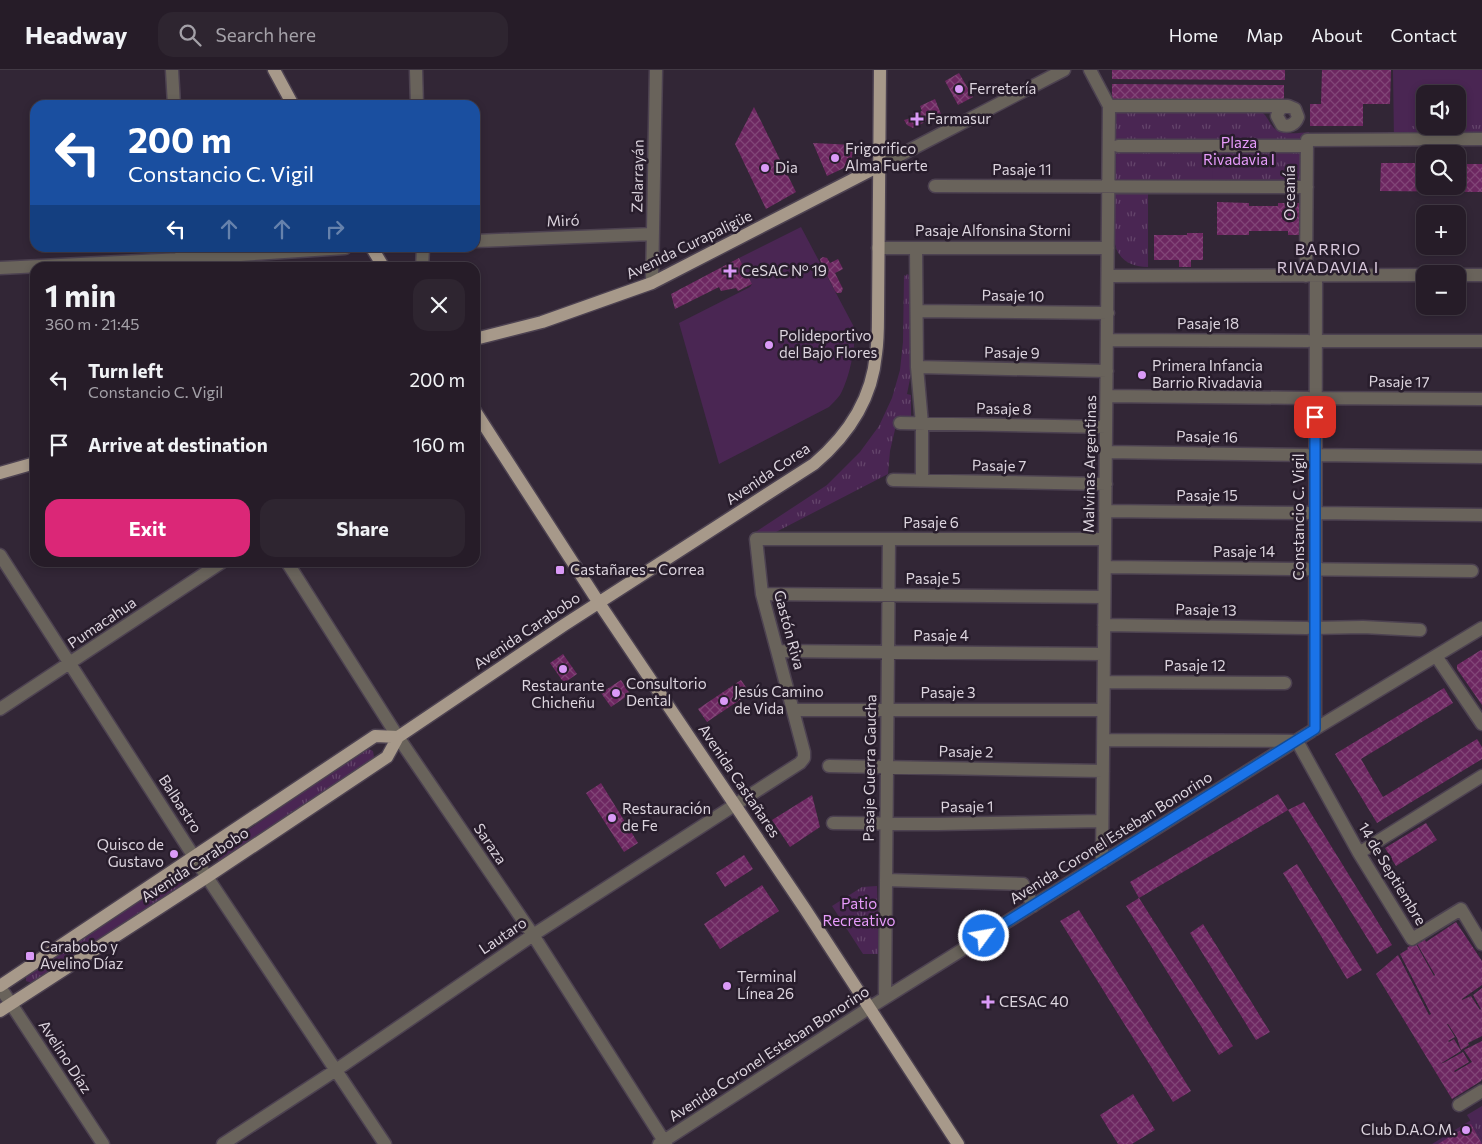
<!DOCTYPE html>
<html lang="en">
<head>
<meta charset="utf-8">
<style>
  body { margin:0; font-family:Commissioner,sans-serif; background:#2e2530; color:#f1f3f6; height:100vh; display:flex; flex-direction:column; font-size:19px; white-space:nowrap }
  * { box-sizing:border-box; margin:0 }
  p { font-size:16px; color:#a4a1a8 }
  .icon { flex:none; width:28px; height:28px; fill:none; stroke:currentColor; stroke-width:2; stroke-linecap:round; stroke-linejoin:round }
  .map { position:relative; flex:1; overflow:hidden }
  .panel { position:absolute; left:30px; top:192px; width:450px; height:305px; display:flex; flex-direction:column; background:#261c28; border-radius:15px; box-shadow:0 2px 8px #0003,0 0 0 1px #423a45 }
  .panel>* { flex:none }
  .guide { position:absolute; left:30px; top:30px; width:450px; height:152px; border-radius:15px; box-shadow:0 2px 8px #0003,0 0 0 1px #423a45; background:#1a4fa0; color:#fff; overflow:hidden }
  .buttons { position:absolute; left:1416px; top:15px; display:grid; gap:10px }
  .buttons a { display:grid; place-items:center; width:50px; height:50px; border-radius:10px; background:#261c28; box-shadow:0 2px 8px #0003,0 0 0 1px #423a45; font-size:25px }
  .pin { position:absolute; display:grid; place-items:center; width:42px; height:42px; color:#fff; margin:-21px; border-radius:10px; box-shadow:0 2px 8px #0006 }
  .me { position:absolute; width:55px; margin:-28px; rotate:58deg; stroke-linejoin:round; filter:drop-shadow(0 0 4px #0008) }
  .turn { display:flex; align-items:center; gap:18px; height:105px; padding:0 15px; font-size:22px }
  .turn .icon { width:65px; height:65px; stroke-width:2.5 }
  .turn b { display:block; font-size:35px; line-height:42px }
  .lanes { display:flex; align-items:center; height:48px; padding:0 15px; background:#0003; justify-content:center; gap:25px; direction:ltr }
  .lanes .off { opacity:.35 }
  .round { display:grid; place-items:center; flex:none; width:52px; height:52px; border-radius:15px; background:#2e2530 }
  .head { display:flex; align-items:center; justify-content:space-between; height:85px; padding:0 15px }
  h1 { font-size:30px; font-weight:700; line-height:38px }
  .button { display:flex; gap:10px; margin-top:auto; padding:10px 15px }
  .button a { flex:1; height:58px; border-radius:15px; background:#db2777; color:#fff; font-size:20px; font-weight:700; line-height:58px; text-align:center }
  .button a+a { background:#2e2530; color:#f1f3f6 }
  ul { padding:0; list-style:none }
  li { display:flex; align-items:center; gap:15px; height:65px; padding:0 15px }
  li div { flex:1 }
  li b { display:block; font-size:19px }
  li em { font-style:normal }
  header { display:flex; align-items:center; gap:30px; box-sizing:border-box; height:70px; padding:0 25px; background:#261c28; border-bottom:1px solid #423a45 }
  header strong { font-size:24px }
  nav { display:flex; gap:28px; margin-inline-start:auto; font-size:18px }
  .search { width:350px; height:45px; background:#2e2530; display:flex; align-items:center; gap:12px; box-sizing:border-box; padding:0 18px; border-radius:15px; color:#a4a1a8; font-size:19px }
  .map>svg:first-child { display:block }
</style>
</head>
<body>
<header>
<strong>Headway</strong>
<div class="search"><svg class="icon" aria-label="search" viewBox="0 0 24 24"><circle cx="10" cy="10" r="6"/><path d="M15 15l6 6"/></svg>Search here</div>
<nav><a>Home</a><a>Map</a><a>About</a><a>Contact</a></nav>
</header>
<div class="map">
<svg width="1482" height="1074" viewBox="0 0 1482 1074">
  <defs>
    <pattern id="grass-tufts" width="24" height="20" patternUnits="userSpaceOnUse" patternTransform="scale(1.25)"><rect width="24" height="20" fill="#4a2653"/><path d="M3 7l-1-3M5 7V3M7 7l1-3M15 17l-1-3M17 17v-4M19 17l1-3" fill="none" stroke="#64456b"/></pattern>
    <pattern id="building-cross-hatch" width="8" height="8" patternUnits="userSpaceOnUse" patternTransform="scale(1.25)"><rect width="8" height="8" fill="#6d2761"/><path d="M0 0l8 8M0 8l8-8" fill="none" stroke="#814577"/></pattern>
  </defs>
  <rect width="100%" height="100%" fill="#322636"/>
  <path fill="url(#grass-tufts)" fill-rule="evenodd" d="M1393,0H1482V69H1394ZM1425,24H1458V56H1425Z
    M1260,41C1267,45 1268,51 1273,57C1281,66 1298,63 1309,62V123L1148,122V197C1132,197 1119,191 1115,174V42Z
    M907,204L912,206V299L907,324L911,325V351H897L890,381L888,404L776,462L775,466L757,469L751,465L827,415L860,382L879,356L892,328L900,300L903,272L904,205L906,206Z
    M367,678L373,681L374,687L222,792L216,789L215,783Z
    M174,805L182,810L183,816L32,913L26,911V905Z
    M877,816L879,884H863L832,836L862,817Z
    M1482,1036V1069L1467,1045Z"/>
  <path fill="#4a2653" d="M1397,0H1482V55H1458V24H1425V56H1397Z
    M1195,79L1213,80L1212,111H1195Z
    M801,157L854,257C857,274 849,310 840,325C837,329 833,333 829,337L719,394L679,253L750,217L752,214L739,188Z
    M1471,1050L1482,1069V1074H1432Z"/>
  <path fill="url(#building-cross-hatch)" d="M1112,0H1285V10L1112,9Z
    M1322,0H1391L1390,34H1363V56H1310V34H1321Z
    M959,3L973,27L958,35L945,11Z
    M1112,14L1284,15V30L1112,29Z
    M935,29L941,44L913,58L907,55L904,50L914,47L913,44L922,41L920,36Z
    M754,37L796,122L766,139L735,74Z
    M813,73L854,75V85H852V91L845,95L846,97L827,106Z
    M1381,93H1425V116H1458V94H1482V122L1380,121Z
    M1217,132L1249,133V136H1278V133H1303V165H1288V161H1249V165H1217Z
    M1187,163H1203V190H1191V197H1179V190H1154V165H1187Z
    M823,187L827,188L830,193L838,189L843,199L835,203L843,219L841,223H837L835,221L821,193L820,189Z
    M739,188L752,214L738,221L736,218L721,221L719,217L675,239L671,224Z
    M1481,580L1482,581V635L1457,599V595Z
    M563,584L577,604L564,613L550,593Z
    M621,610L630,624L611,637L601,623Z
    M741,610L750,623L707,652L698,639Z
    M1444,618L1453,633L1361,689L1383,727L1477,669L1482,677V689L1377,753L1335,684Z
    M601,713L638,773L624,782L586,723Z
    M1278,724L1288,740L1139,828L1130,812Z
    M812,725L820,757L790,777L772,750Z
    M1304,732L1392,875L1377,884L1288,740Z
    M1426,753L1437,770L1396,796L1385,778Z
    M744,785L753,799L725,817L716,803Z
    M1297,794L1362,900L1347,909L1283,803Z
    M762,815L779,841L720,879L704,854Z
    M1139,828L1233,976L1219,985L1126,836Z
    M1079,840L1191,1021L1173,1032L1060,851Z
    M1456,852L1482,891V915L1462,929V930L1471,926L1480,940L1481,939L1473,925L1482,918V966L1468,973L1469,975L1461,980L1457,968L1448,954H1447L1455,967L1448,971L1449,972L1454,969L1461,981L1440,994L1445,992L1463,982L1469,992L1454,1001L1455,1002L1472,992L1464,980L1482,971V1009L1481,1011L1452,1029L1376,904L1398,885L1429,945L1431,944L1400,884L1408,879L1407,878L1415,872L1434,906L1435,905L1416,872L1424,868L1426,872Z
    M1203,854L1270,962L1256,970L1190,863Z
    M1133,1024L1155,1060L1132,1074H1118L1100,1045Z
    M1471,1054L1482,1074H1438Z"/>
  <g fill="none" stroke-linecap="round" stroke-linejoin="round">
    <defs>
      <path id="minor" d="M172,0L174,35
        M416,0L417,35
        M1090,0L1109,36V40L1102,793
        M1109,36H1288L1295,39L1298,47C1295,55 1289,57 1282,55L1277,46L1279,40L1285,36
        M1118,76H1307
        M879,96L1064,0
        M935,116L1307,117
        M475,171L653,164
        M181,178L182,198
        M878,178H1108
        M916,178L917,297L922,354V410
        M0,198L181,189L345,178
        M422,198L423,178
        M1458,205H1482
        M1108,206L1425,205
        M1306,206L1307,70L1482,69
        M652,213L656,0
        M917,241L1108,243
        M1107,270L1308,271
        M1315,271H1482
        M917,297L1107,301
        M1107,326L1308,328
        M1315,328L1482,329
        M900,353L1106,357
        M1106,382L1307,385
        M1315,385L1482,387
        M893,410L1106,414
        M1105,441L1308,443
        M1315,443L1482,445
        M0,485L207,807L385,1074
        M287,492L398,667L533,865L666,1074
        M1105,497L1472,501
        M762,524L1104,527
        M1104,555L1307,558
        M1314,558L1363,557L1420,560
        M778,581L1104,584
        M1436,586L1482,654
        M1104,612L1285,613
        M0,639L222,492
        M793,640H1103
        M1315,659L1316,206
        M1103,670L1297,671L1359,783L1412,869L1461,839L1482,874
        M829,696L1103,701
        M833,753L938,754L1102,751
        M1359,783L1482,706
        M886,810L1023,814L1033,836
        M0,917L103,1074
        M885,928L889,469
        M1459,1035L1482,1021
        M223,1074L336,1000L533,865L800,693L804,688V682L762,524L756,469H1105
        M659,1074L869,938L1315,659L1482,558"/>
      <path id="major" d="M274,0L293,35
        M372,178L384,198
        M475,269L542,252L652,213L879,96
        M475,341L599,533L805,839L958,1074
        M0,403L35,393
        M0,916L375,666L398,667
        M0,941L207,807L387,687L398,667L564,555L814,394C847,366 872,329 876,284C878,271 878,258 878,246L880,0"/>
    </defs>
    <use href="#minor" stroke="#4d4251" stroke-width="15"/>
    <use href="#major" stroke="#4d4251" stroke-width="15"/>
    <use href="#minor" stroke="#69635b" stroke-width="12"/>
    <use href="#major" stroke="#a7998a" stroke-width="12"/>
  </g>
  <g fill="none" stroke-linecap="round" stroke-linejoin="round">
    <defs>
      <path id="route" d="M984,866L1315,659V347"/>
    </defs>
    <use href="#route" stroke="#114b97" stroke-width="12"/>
    <use href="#route" stroke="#1a73e8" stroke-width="9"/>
  </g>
  <g fill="#da9af7" stroke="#281d2c" stroke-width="2">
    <circle cx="959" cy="19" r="5"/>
    <path d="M914.5 41.5h5v5h5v5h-5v5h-5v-5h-5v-5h5z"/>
    <circle cx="835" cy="88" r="5"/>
    <circle cx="765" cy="98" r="5"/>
    <path d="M727.5 193.5h5v5h5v5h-5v5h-5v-5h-5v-5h5z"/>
    <circle cx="769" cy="275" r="5"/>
    <circle cx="1142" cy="305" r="5"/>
    <rect x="555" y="495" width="10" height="10" rx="2.5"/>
    <circle cx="563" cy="599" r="5"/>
    <circle cx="616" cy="623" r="5"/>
    <circle cx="724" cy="631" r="5"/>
    <circle cx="612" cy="748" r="5"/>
    <circle cx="174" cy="784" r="5"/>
    <rect x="25" y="881" width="10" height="10" rx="2.5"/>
    <circle cx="727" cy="916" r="5"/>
    <path d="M985.5 924.5h5v5h5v5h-5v5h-5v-5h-5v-5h5z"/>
    <circle cx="1466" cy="1060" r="5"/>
  </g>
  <g text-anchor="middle" stroke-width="5" stroke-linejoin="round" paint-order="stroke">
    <g font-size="15" fill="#dcd4de" stroke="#281d2c" text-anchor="start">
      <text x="969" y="24">Ferretería</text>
      <text x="927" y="54">Farmasur</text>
      <text x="845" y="84">Frigorifico<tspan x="845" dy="17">Alma Fuerte</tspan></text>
      <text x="775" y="103">Dia</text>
      <text x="741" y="206">CeSAC Nº 19</text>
      <text x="779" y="271">Polideportivo<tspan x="779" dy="17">del Bajo Flores</tspan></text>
      <text x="1152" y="301">Primera Infancia<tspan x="1152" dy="17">Barrio Rivadavia</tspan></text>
      <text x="570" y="505">Castañares - Correa</text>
      <text x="626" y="619">Consultorio<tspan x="626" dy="17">Dental</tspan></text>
      <text x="563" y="621" text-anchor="middle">Restaurante<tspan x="563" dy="17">Chicheñu</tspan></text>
      <text x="734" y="627">Jesús Camino<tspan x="734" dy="17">de Vida</tspan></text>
      <text x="622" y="744">Restauración<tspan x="622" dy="17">de Fe</tspan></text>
      <text x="164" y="780" text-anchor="end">Quisco de<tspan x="164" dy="17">Gustavo</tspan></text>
      <text x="40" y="882">Carabobo y<tspan x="40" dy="17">Avelino Díaz</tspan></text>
      <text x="737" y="912">Terminal<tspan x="737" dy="17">Línea 26</tspan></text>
      <text x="999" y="937">CESAC 40</text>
      <text x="1456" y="1065" text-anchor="end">Club D.A.O.M.</text>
    </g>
    <g font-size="15" fill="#e89cfc" stroke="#281d2c">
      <text x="1239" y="78">Plaza<tspan x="1239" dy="17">Rivadavia I</tspan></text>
      <text x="859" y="839">Patio<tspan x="859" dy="17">Recreativo</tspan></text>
    </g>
    <g font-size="15" fill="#dcd4de" stroke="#281d2c">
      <text x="1022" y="105">Pasaje 11</text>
      <text transform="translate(638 106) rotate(-89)" y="5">Zelarrayán</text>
      <text transform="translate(1290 123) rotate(-90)" y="5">Oceanía</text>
      <text transform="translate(563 151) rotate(-2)" y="5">Miró</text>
      <text x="993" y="166">Pasaje Alfonsina Storni</text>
      <text transform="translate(689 175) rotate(-26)" y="5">Avenida Curapaligüe</text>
      <text transform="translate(1013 226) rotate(1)" y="5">Pasaje 10</text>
      <text x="1208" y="259">Pasaje 18</text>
      <text transform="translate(1012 283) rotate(1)" y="5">Pasaje 9</text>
      <text transform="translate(1399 312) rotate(1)" y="5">Pasaje 17</text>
      <text transform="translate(1004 339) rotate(1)" y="5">Pasaje 8</text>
      <text transform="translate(1207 367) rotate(1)" y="5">Pasaje 16</text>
      <text transform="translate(1090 394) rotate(-89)" y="5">Malvinas Argentinas</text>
      <text transform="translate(999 396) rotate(1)" y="5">Pasaje 7</text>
      <text transform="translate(768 404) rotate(-34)" y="5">Avenida Corea</text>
      <text x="1207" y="431">Pasaje 15</text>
      <text transform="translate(1299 447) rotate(-90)" y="5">Constancio C. Vigil</text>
      <text x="931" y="458">Pasaje 6</text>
      <text x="1244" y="487">Pasaje 14</text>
      <text x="933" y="514">Pasaje 5</text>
      <text transform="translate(1206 540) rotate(1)" y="5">Pasaje 13</text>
      <text transform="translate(102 553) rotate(-34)" y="5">Pumacahua</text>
      <text transform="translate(789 560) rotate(75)" y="5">Gastón Riva</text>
      <text transform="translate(527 561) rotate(-34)" y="5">Avenida Carabobo</text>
      <text x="941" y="571">Pasaje 4</text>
      <text x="1195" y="601">Pasaje 12</text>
      <text x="948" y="628">Pasaje 3</text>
      <text transform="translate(966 682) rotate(1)" y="5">Pasaje 2</text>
      <text transform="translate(870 698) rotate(-89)" y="5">Pasaje Guerra Gaucha</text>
      <text transform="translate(739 711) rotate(56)" y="5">Avenida Castañares</text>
      <text transform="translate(180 734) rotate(57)" y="5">Balbastro</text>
      <text transform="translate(967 737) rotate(-1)" y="5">Pasaje 1</text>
      <text transform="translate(1111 768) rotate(-32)" y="5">Avenida Coronel Esteban Bonorino</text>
      <text transform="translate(490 774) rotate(56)" y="5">Saraza</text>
      <text transform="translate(195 795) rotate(-33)" y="5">Avenida Carabobo</text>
      <text transform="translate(1392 804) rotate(59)" y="5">14 de Septiembre</text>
      <text transform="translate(503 866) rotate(-34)" y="5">Lautaro</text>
      <text transform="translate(769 984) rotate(-33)" y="5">Avenida Coronel Esteban Bonorino</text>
      <text transform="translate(65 987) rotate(57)" y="5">Avelino Díaz</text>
    </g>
    <g font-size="16" letter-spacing="1" fill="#d8c8dc" stroke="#281d2c">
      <text x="1328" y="185">BARRIO<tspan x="1328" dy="18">RIVADAVIA I</tspan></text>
    </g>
  </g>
</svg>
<div class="buttons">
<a><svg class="icon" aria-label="sound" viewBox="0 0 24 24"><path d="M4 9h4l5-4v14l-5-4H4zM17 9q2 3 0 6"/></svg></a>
<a><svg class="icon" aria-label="search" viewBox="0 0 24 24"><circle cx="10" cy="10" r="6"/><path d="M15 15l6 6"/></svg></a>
<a>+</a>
<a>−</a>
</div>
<div class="pin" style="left:1315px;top:347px;background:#d93025"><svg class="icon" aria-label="arrive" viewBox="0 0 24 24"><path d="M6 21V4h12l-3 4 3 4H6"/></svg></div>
<svg class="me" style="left:984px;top:866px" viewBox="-20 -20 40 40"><circle r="17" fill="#1a73e8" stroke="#fff" stroke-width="3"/><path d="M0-11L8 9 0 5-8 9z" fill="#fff"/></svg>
<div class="guide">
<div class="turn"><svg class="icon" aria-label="left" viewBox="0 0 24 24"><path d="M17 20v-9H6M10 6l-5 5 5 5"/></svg><div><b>200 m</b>Constancio C. Vigil</div></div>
<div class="lanes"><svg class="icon" aria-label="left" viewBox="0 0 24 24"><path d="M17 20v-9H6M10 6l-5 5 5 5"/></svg><svg class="icon off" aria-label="ahead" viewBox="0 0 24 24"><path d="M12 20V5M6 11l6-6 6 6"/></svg><svg class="icon off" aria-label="ahead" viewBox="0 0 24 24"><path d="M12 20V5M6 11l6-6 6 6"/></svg><svg class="icon off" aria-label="right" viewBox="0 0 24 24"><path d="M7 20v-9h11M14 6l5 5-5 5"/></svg></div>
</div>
<section class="panel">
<div class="head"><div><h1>1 min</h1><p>360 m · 21:45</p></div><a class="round"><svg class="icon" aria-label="close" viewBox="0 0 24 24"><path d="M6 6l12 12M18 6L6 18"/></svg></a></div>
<ul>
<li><svg class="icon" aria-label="left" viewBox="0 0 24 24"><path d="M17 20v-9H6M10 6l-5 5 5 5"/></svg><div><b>Turn left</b><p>Constancio C. Vigil</p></div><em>200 m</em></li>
<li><svg class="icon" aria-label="arrive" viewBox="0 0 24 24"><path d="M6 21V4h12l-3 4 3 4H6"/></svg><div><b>Arrive at destination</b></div><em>160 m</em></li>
</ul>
<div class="button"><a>Exit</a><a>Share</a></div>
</section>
</div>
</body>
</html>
